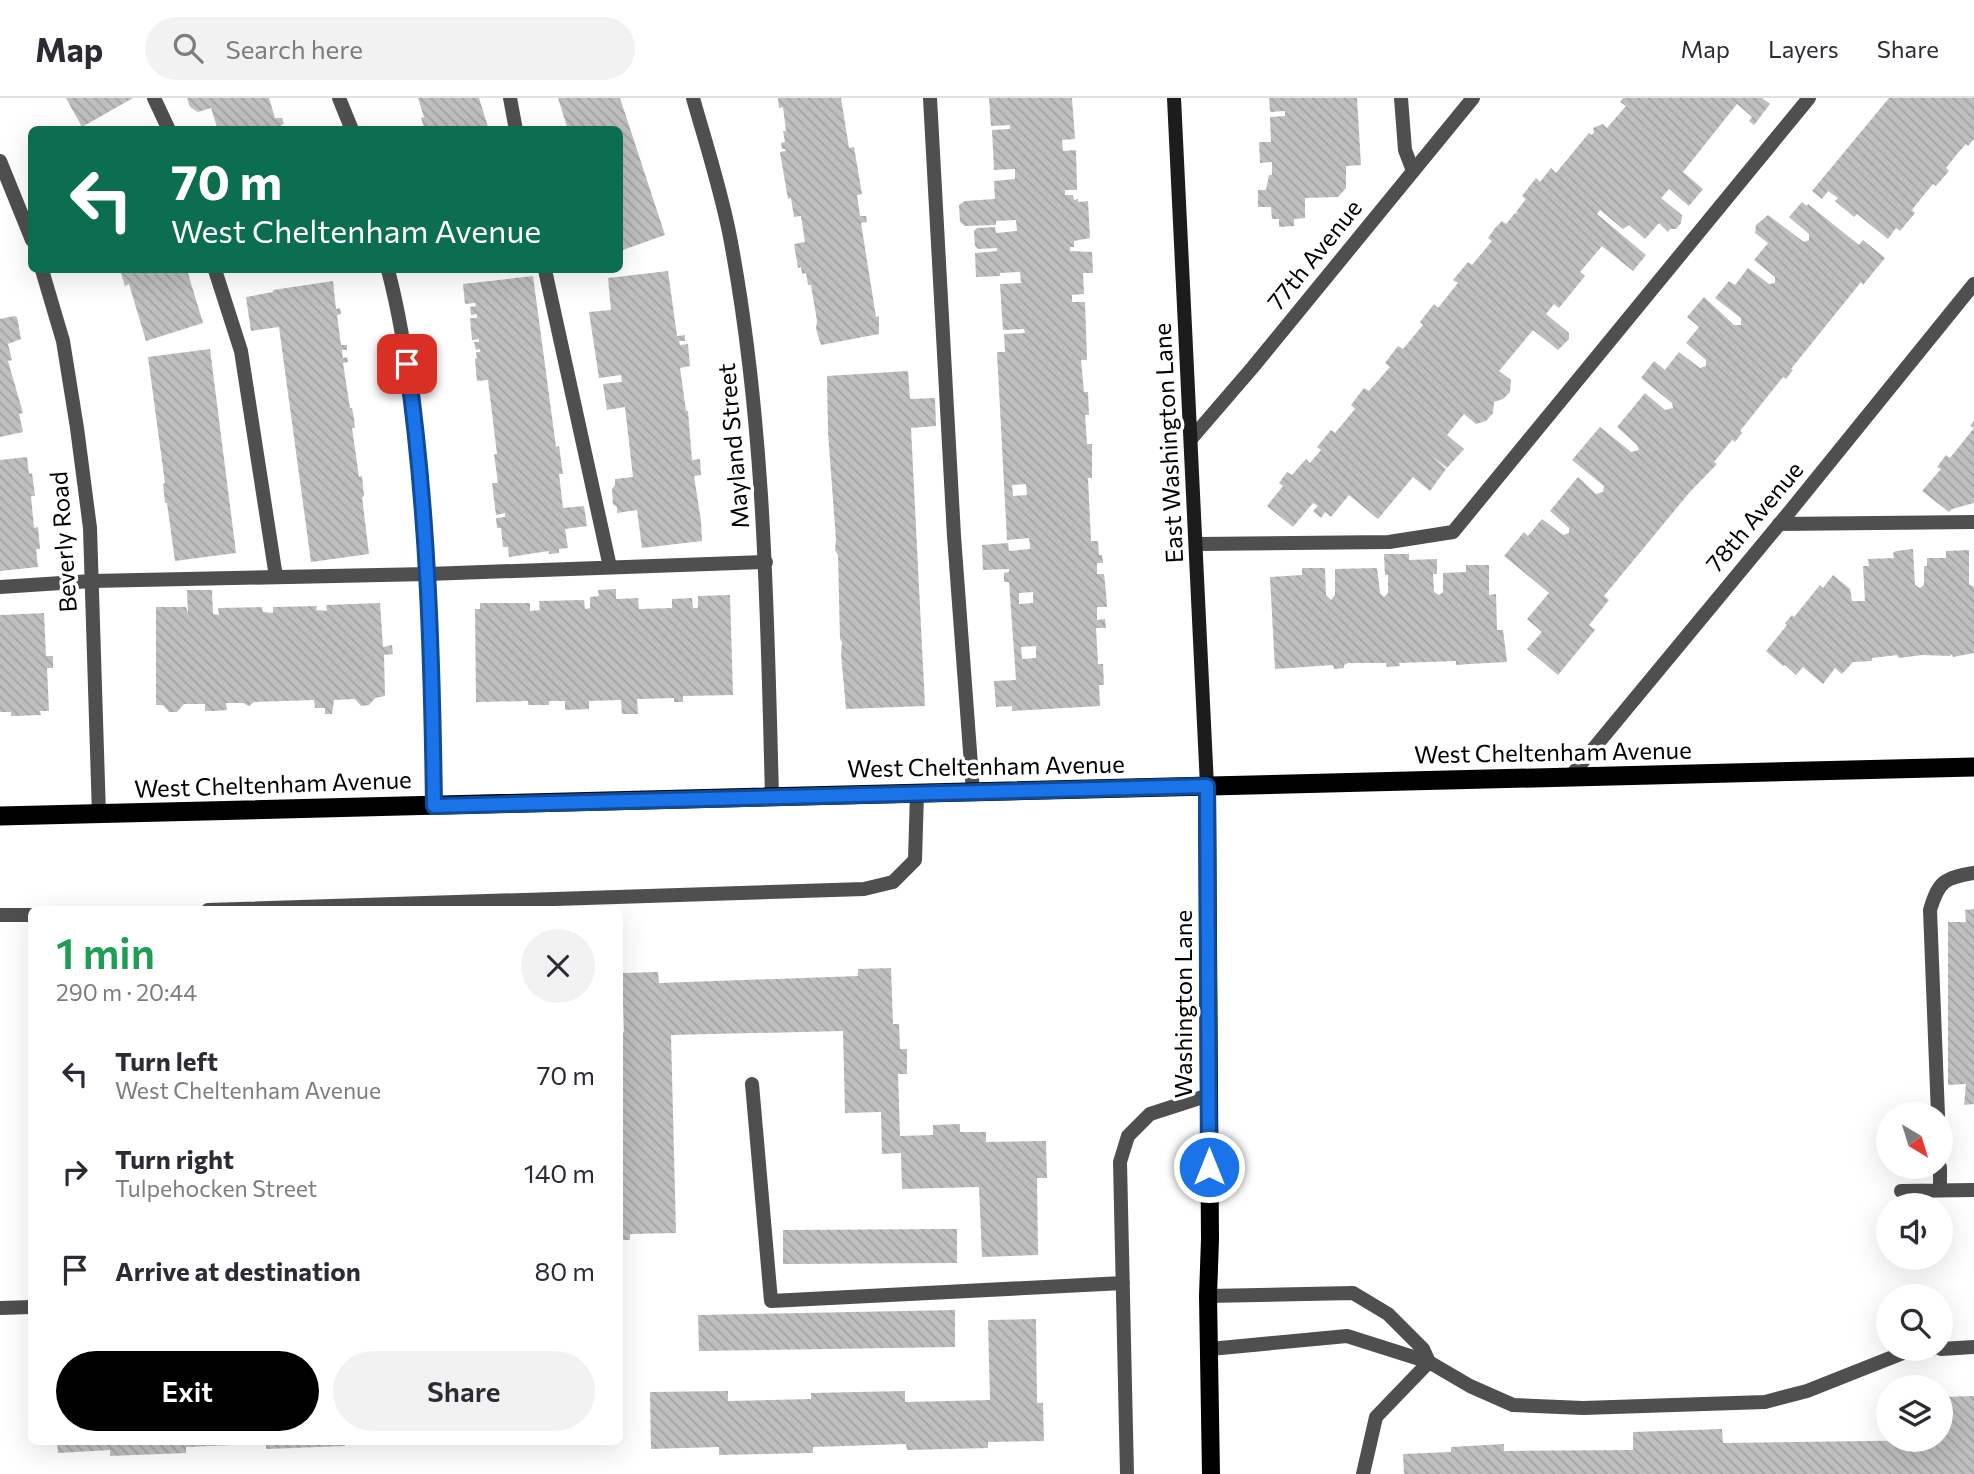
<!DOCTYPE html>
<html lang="en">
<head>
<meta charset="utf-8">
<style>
  body { margin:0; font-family:Commissioner,sans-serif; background:#f2f2f3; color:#2b2b33; height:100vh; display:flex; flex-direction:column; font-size:26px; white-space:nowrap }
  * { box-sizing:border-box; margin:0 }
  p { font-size:23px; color:#7c7c81 }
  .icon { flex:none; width:38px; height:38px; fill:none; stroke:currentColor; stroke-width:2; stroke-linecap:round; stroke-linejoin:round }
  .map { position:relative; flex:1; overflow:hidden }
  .panel { position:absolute; left:28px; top:808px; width:595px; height:539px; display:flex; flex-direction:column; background:#fff; border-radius:10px; box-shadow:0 7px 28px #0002 }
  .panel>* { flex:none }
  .hud { position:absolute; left:28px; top:28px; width:595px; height:147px; border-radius:10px; box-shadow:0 7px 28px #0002; background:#0b6e4f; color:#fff; overflow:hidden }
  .needle { width:46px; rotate:142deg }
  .controls { position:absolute; left:1876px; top:1004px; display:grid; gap:14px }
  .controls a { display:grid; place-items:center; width:77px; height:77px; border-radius:50%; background:#fff; box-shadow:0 7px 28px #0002; font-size:35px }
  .pin { position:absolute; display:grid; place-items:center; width:60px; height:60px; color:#fff; margin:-30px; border-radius:14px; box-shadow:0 4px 10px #0006 }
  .me { position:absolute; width:77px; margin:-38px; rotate:0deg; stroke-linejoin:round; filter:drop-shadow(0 0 5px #0008) }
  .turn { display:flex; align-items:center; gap:24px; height:147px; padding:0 28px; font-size:32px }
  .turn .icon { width:91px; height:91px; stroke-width:2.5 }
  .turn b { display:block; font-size:49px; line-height:60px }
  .round { display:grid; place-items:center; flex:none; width:74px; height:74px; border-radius:37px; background:#f2f2f3 }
  .summary { display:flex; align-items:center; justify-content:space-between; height:119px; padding:0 28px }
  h1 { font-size:42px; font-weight:600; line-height:52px; color:#1e9e55 }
  .primary-button { display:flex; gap:14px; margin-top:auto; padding:14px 28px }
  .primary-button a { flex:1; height:80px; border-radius:42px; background:#000; color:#fff; font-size:28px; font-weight:600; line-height:80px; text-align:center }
  .primary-button a+a { background:#f2f2f3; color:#2b2b33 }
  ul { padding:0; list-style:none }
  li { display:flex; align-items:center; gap:21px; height:98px; padding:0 28px }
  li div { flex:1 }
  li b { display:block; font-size:26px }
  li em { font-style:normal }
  header { display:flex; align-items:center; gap:42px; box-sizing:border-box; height:98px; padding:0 35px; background:#fff; border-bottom:2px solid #e1e1e2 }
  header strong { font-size:33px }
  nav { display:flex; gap:38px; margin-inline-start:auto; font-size:24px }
  .search { width:490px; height:63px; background:#f2f2f3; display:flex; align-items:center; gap:18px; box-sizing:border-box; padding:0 24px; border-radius:38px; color:#7c7c81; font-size:26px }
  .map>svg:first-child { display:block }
</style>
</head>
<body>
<header>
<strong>Map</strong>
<div class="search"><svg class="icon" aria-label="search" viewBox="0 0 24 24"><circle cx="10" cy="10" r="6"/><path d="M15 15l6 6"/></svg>Search here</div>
<nav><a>Map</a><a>Layers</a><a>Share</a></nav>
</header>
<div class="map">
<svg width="1974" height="1376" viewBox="0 0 1974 1376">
  <defs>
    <pattern id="building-back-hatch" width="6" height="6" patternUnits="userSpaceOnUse" patternTransform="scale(1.75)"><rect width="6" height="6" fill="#bfbfbf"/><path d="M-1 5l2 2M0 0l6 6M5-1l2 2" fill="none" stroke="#a2a2a2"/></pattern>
  </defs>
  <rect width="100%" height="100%" fill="#fff"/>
  <path fill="url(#building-back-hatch)" fill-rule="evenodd" d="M66,0H133L82,29Z
    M187,0H269L275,20H282L284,26L281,27L282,32H218L211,10L198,14L190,9Z
    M418,0H479L489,32H425L421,20L424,19Z
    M558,0H620L665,137L620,153V32H568Z
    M778,0H841L849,50L854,49L862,96L857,97L860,118H866L867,124L861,125L876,219L879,218V236L821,247L816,231L817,223L811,187H808L806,175L802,176L801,169L798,170L794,146L805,144L801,118L794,119L791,100L788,101L780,54L786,53L785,51H782L781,45L785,44L783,33H786L783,9L779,10Z
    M989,0H1072L1075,41L1062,42L1063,53L1076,52L1077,92H1065V97H1073L1074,102L1078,101V104L1088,103L1090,140L1074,143V149H1070V153L1092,154L1093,175H1083L1084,196L1072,197V204H1085L1087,262H1081L1084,294H1088L1089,317H1085L1087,346H1092V380H1088L1091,443H1098L1099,457H1102L1103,465H1097V476H1104L1106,494L1107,509H1097V522L1105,521L1106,530H1096L1098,566H1103L1104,587H1099L1100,608L1012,613V608L996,609L994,583L1016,582L1009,484H1004V475L1009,474V471L983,472L982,447L1008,445L1009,453L1030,451V447L1029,440L1007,442L997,254H1005L1004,236L1025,235L1024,231L1003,232L1000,186L1021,185L1020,174L1000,175V178L976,179L975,155L997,153V150L978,151L975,148L974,133L977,130L995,129L996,135L1017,133L1016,122L996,123V127L965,128L960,124L959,107L965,103L995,101L994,83L1015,81V71L994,72L992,32L1010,31V27L991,28ZM1026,386L1027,397L1013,398L1012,387ZM1033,494V505L1019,506V495ZM1036,548V560L1022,561L1021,549Z
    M1269,0H1357L1361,67L1346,68V90L1338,99L1305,100V120L1294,121V128L1279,129V121H1272L1271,109H1258V92H1266L1269,77H1272V64L1260,65L1259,44H1271L1270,19L1285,18V13L1270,14Z
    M1623,0H1762L1770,6L1754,27L1749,23L1752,19L1737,6L1683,74L1703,91L1689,108L1669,91L1661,100L1682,117L1681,125L1676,131H1670L1668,134L1659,125L1645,141L1629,127L1623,131L1600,112L1597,116L1646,157L1633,173L1602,148L1580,174L1585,178L1559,210L1554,206L1546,216L1569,235V241L1558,252L1533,232L1499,273L1511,282L1510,294L1503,301L1494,304L1493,315L1486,323L1476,326L1464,316L1447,337L1464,351L1447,370L1431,357L1446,371L1430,393L1413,379L1378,421L1349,397L1331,419L1325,414L1321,420L1313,413L1318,408L1313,405L1293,429L1267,408L1283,388L1279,385L1287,374L1292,377L1306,361L1310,365L1321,352L1317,349L1331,332L1335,335L1355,311L1351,307L1357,299L1364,290L1369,293L1390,269L1385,265L1398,248L1403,251L1423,227L1420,224L1434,206L1438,210L1458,185L1453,182L1468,164L1472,167L1492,143L1488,140L1495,130L1502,123L1506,126L1515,115L1519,116L1516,114L1526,101L1522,98L1536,80L1540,84L1551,70L1556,75L1589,35L1591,37L1594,35L1593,30L1603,26L1607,30L1626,8L1620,4Z
    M1889,0H1974V41L1968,48L1966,46L1957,56L1946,70L1949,73L1936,88L1933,86L1923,98L1912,112L1915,115L1900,133L1896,130L1888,141L1857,116L1854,119L1835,103L1838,100L1828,93L1822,101L1812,93Z
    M1802,104L1807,108L1808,106L1859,147L1863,142L1885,160L1863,187L1861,184L1791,271L1793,272L1786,281L1783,279L1740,333L1742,335L1735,344L1732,342L1714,364L1717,366L1689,395L1604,498L1609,502L1589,527L1595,532L1558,577L1527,551L1542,534L1527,521L1549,495L1504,458L1524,434L1528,438L1542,421L1563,437L1569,435V430L1550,413L1578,379L1596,396L1603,394L1604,388L1572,362L1600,329L1631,354L1639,352L1637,347L1617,329L1645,295L1665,312L1673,310L1672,305L1641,280L1654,263L1665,272L1679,254L1700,270L1706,268V262L1686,245L1699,229L1687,219L1704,199L1734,227H1741V220L1715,200L1729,183L1735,187L1748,170L1769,186L1775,185V179L1754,162L1768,145L1755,135L1756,127L1768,117L1804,144L1809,142V136L1789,119Z
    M120,172H187L203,225L146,243L129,186L125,188Z
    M668,173L677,238L685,237V243H679L680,247L688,246L690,268L680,270L686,313H688L692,362L700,361L701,377L694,378L701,423L702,443L642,450L637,412L617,415V409L613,406L612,391L615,387V381L633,379L625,309L607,312L603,286L622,284L621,277L599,280L589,214L611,212L608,180Z
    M533,178L556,349L559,348L563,376H559L563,410L584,408L587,428L565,431L568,450L559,451V455L549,456V453L509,459L508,449H503L501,430H497L496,420L505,419V415L496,417L492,385H498L494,356H497L488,282L477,283L475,261L477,260L476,254H480V251L476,252L474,244H479V241L472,242L470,220H477V216L471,217L470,209L476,208L475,205L465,206L463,186Z
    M333,183L336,211L340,210L341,216L337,217L341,247H347V252H342V254L343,260L347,259L348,264L343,265L350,310H352L354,320L355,330H352L359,379L362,378L364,398L362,399L369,456L311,464L279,229L251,233L246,199L273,194V192Z
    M14,218L17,219L21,241L8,246L12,262L8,263L23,315L19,316L23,334L0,339V221Z
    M210,251L236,455L175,463L167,405H165L163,386L165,385L148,259Z
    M908,273L910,301L935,300L936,328L911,330L925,608L846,611L841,556L842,544L840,541L838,457L835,452L836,441L828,335L827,278Z
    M1974,323V405L1952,411L1949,414L1922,393L1941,371L1937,369L1946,357L1950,360L1974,330L1970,328Z
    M27,359L29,376L32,375L35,398H31L34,430L38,429L40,451H36L38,469L0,473V362Z
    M1913,451L1915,487L1920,490L1924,487V468H1927V460H1946V453L1969,452V486L1974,489V555L1953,559L1952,556L1950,558L1922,557L1899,560L1897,557L1872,560V563L1853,564L1842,576L1835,570L1823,586L1803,569L1796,577L1785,567L1783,568L1766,553L1787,527L1785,525L1792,517L1794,519L1820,487L1823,490L1833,477L1850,491L1852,503H1865L1863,468H1869L1868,461L1894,460L1893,455L1896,453Z
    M1384,456H1409V462L1437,461V476H1433L1434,494L1439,497L1443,494V475L1466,474V467H1489V497L1496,496L1497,532H1503L1507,564L1469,566L1456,567V563L1399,565L1400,568L1387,569L1386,565H1348L1344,567V570L1334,571L1333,567L1275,571L1270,479L1302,477V470H1325L1326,497L1331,502L1335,497V471L1377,470L1380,495L1384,499L1388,495V477H1385Z
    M616,491V501L638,500L639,511L672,510V501L692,500L693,510H698V498L730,497L733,597L683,598V604H674V600L637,601L638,616H622L621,602H619L589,603V611L565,612V603H549V607H528V603L476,604L475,511H480V505H530V513L540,512L539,503L584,502L585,511L590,510V499L599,498L598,492Z
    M187,492H212L213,516L219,517L218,510L262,509L263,514L273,515V509L317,508L316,512L327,513L326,507L380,505L383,549L392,547L393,556L384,557L385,598L375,600L369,607L361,608L355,601L334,602L332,616H325V610H315L314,602L254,604L249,608L243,605H226L227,612L216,613H205V606H184L177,614H169L163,607H156V509H186L188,516Z
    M44,515L46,558H53V570H47L49,613H40L41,617L16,618H11V614H0V517Z
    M1974,811V1006L1964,1007L1966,986L1948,987V824H1966L1965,812Z
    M891,870L893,926H899L900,951H907V976H898L900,1038L933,1037V1027L960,1026V1034H986V1044L1046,1043L1047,1080H1037L1038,1157L982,1159L979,1089L902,1091L901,1055L882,1056L881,1014L845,1015L843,933L671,937L676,1135L630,1136V1142H620V1125H622L620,934H624L622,875L658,874L659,885L858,878V871Z
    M957,1131V1165L783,1166V1132Z
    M955,1212V1249L699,1253L698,1217Z
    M1036,1221L1037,1305H1043L1044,1343L988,1344V1350L907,1352L906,1346L813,1349V1355L719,1357V1349L651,1351L650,1294L728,1293V1303L811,1301V1295L905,1293V1304L990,1302L988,1222Z
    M1974,1298V1376H1404L1403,1356L1451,1354V1349L1504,1346V1353L1633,1352V1334L1722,1331L1723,1345L1941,1342V1299Z
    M57,1344H257V1346L186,1349V1355L110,1358V1352L58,1355Z
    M266,1344H345V1348L266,1351Z"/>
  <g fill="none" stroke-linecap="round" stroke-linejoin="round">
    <path stroke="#4f4f4f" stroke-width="14" d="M154,0L169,32
      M510,0L516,32
      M930,0L954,438L973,694
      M1401,0L1405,52L1413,73
      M215,172L241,253L276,479
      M545,172L610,469
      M1779,426L1974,424
      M1197,446L1389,444L1453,434L1809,0
      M0,489L92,483L428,476L766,464
      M208,812L864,791L893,784L915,762L917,695
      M0,817H32
      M752,986L771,1203L1123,1185
      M1938,1017L1930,812C1939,782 1945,780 1974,775
      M1940,1069V1092
      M1901,1093L1974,1092
      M1208,1198L1353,1195L1388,1216L1423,1251L1429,1264
      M0,1210L32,1209
      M1210,1251L1347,1238L1429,1264L1470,1288L1513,1307L1583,1310L1765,1304L1807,1293L1908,1253L1932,1251
      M1941,1251L1974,1249
      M1127,1376L1120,1064L1128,1038L1150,1016L1209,997
      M1363,1376L1376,1319L1429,1264"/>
    <path stroke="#4f4f4f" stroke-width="14" d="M339,0L352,32
      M693,0C706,46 721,92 730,139C765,324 767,511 772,699
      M0,63L32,142
      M42,172L63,243L77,330L90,430L99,717
      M388,172C400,217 406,261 413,308C431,440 432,574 434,708
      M1191,341L1253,269L1473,0
      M1570,679L1791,412L1974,186"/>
    <path stroke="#1c1c1c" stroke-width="14" d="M1174,0L1207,688"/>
    <path stroke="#000" stroke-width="18" d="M1207,688L1210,1141L1208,1198L1211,1376"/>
    <path stroke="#000" stroke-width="19" d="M0,718L1974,669"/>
  </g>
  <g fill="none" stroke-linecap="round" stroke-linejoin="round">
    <defs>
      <path id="route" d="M407,266C428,413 432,559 434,708L1207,688L1209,1069"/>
    </defs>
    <use href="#route" stroke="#114b97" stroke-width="18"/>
    <use href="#route" stroke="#1a73e8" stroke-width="12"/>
  </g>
  <g text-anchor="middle" stroke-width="7" stroke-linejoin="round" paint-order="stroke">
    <g font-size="24" fill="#000" stroke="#fff">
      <text transform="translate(1315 157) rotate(-51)" y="8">77th Avenue</text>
      <text transform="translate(1169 345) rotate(-93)" y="8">East Washington Lane</text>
      <text transform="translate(734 348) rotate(-95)" y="8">Mayland Street</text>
      <text transform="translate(1755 419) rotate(-50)" y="8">78th Avenue</text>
      <text transform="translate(64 444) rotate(-94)" y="8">Beverly Road</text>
      <text transform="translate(1553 655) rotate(-1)" y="8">West Cheltenham Avenue</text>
      <text transform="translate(986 669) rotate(-1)" y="8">West Cheltenham Avenue</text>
      <text transform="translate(273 687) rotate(-2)" y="8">West Cheltenham Avenue</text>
      <text transform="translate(1184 906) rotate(-90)" y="8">Washington Lane</text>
    </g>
  </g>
</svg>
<div class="controls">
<a><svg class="needle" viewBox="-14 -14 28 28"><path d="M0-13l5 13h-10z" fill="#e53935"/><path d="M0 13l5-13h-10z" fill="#7c7c81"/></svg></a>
<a><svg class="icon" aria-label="sound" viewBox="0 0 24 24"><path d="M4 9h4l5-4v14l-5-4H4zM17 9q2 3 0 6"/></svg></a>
<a><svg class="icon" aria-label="search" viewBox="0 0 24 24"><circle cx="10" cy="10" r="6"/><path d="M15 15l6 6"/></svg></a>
<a><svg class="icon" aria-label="layers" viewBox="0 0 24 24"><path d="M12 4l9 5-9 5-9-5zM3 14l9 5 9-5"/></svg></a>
</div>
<div class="pin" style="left:407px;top:266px;background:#d93025"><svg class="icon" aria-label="arrive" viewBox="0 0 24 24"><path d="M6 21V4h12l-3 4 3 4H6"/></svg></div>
<svg class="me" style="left:1209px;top:1069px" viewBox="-20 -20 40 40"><circle r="17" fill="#1a73e8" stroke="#fff" stroke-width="3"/><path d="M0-11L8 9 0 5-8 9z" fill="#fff"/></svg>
<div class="hud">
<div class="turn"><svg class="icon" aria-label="left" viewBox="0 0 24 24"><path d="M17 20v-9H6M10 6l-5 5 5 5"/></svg><div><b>70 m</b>West Cheltenham Avenue</div></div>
</div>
<section class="panel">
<div class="summary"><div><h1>1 min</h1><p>290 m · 20:44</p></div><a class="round"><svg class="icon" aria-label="close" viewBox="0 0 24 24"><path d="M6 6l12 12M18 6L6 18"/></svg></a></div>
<ul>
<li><svg class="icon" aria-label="left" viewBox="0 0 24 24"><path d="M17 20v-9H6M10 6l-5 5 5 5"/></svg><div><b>Turn left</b><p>West Cheltenham Avenue</p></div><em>70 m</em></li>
<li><svg class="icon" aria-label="right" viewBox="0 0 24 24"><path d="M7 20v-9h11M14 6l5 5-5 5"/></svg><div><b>Turn right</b><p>Tulpehocken Street</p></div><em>140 m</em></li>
<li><svg class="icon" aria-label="arrive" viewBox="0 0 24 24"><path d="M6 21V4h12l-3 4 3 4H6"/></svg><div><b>Arrive at destination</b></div><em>80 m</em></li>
</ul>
<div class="primary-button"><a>Exit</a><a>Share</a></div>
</section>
</div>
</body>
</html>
